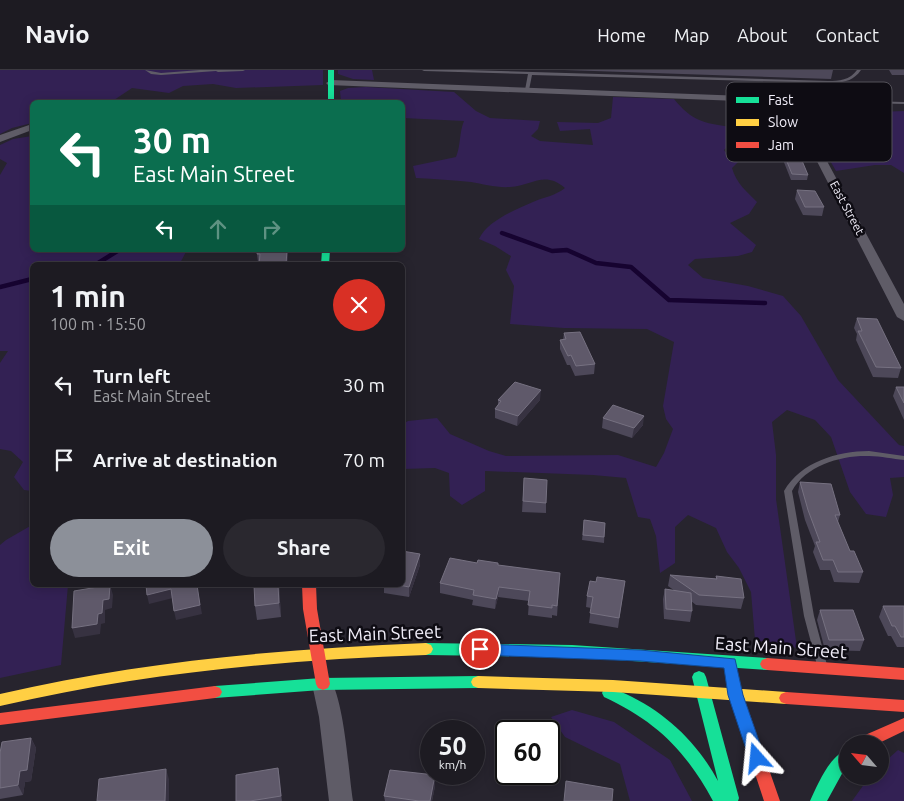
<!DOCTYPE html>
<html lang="en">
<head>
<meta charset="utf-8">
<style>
  body { margin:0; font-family:Ubuntu,sans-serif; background:#2a282f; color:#f1f3f6; height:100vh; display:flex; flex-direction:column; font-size:19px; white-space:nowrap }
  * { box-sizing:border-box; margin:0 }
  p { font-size:16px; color:#a0a1a5 }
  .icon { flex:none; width:28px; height:28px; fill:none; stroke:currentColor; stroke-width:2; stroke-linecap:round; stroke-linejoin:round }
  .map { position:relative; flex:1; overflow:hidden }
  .details { position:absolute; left:30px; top:192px; width:375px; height:325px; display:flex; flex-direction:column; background:#1d1b22; border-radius:8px; box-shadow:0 2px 12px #0003,0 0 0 1px #3b3940 }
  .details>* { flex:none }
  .hud { position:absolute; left:30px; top:30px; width:375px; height:152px; border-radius:8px; box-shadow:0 2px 12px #0003,0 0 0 1px #3b3940; background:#0b6e4f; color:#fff; overflow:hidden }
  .needle { width:32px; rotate:298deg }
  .buttons { position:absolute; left:839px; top:665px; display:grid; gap:10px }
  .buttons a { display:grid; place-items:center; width:50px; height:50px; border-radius:50%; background:#1d1b22; box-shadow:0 2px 12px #0003,0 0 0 1px #3b3940; font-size:25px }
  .speed { position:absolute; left:420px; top:650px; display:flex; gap:10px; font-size:25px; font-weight:700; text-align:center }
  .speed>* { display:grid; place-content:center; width:65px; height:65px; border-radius:50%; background:#1d1b22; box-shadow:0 2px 12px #0003,0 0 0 1px #3b3940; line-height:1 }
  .speed small { font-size:12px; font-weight:400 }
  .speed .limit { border:2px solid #111; border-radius:8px; background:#fff; color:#111 }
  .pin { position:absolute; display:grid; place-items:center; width:42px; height:42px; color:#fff; margin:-21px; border:2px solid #fff; border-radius:50%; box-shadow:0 1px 5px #0007 }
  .me { position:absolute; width:55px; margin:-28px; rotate:342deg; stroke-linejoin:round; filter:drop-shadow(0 0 4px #0008) }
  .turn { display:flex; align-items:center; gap:18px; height:105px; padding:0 20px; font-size:22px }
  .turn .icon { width:65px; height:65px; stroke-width:2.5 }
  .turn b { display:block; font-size:35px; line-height:42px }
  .lanes { display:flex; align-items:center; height:48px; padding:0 20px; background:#0003; justify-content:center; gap:25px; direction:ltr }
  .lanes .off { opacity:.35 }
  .round { display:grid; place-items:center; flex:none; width:52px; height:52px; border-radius:26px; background:#2a282f }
  .overview { display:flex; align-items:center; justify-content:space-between; height:85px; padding:0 20px }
  h1 { font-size:30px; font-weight:700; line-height:38px }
  .action { display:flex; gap:10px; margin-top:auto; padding:10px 20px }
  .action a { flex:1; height:58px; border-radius:30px; background:#8c9099; color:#fff; font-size:20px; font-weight:700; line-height:58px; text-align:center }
  .action a+a { background:#2a282f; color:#f1f3f6 }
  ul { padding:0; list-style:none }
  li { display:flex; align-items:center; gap:15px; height:75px; padding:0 20px }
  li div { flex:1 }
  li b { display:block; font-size:19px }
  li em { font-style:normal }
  header { display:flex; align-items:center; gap:30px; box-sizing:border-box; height:70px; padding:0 25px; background:#1d1b22; border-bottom:1px solid #3b3940 }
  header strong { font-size:24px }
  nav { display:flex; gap:28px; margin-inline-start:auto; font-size:18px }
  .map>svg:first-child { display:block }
</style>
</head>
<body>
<header>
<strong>Navio</strong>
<nav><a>Home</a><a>Map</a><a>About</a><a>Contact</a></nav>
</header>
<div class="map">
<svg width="904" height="731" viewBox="0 0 904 731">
  <rect width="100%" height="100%" fill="#27242e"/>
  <path fill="#332154" d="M0,0H323V15L236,18L213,14L183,16L169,23L132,18L111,32H32V53L12,58L0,64Z
    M338,0H372L374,10L353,9L338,4Z
    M366,17L454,22L476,41L490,48L540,51L538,59L531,66L540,71L593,75L590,59L560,61L557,52L598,53L611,48L613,27L674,29C692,51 703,53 731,57L740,73L728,76L724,80L729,87L739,91L732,98C736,113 747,122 757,132L749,144L730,153L756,175L752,182L738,186L695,189L688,195L703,208L748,216L783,226L801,246L838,310L899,375L904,376V407L890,408L893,425L886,447L866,444L850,422L831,367L815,350L787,340L772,352L776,385V429L797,578L755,570L751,522L739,498L727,482L716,458L688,445L675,457V493L660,503L656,466L650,449L638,447L626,408L593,405L485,401V421L462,435L450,426L449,403L435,398L403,399V354L408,351L437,348L450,364L489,381L506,386L618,385L656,397L664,383L673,359L666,349L663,336L674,272L647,259L564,258L510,254L514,216L506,200L511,186L495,176L479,169C487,151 515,140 533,132C544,127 555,126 565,118C544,100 532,116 510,117C497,118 483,114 471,112C453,110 435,109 416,108L413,96L456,87C461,75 459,63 464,51L403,48L402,32H341L340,21L348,18Z
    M805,34L841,35L878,42L904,41V103L891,95H875L836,101L798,35Z
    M32,66V180H187L179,195H32V421L24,420L14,407L23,392L11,381L0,379V293L8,281H0V105L7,93L0,89V75L13,69Z
    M32,455V515H68L61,595L0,608V475L6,470Z
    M572,640L614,652L670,690L692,731H630L620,694L565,667L551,647Z
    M898,680L904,683V731H852L870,706H880V696Z"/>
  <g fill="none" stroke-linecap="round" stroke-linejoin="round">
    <path stroke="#160330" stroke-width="4.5" d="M502,163L552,181L567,180L596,193L631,197L669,230L765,233
      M95,195L119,180
      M0,217L32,209"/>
    <path fill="#5f5c67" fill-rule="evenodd" d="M145,0L161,3L200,0H245L243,1L218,2L216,1L161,5L151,4Z
      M422,0H465L828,11C839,11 850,10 857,0H861C854,10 846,12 834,13L532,5L529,20L527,21L525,20L528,4L424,1Z
      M788,29L904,32V34L790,31H788Z
      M869,381L904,386V390C893,389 881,386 869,386C842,385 806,395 792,421L814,546L827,595L825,598L822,599L819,598L817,595L804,546L784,421C801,392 837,381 869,381Z"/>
    <path fill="#5f5c67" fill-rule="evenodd" d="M331,10L793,28L904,234V251L897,247L787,33L328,15L326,13Z
      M32,54V60L0,72V65Z
      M323,605L330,608C345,635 348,699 353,731H329L319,647L312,614L316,608Z"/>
    <path fill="#16e098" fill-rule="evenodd" d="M328,0H334V32H328Z
      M322,180H330L329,195H321Z
      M426,573L572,575L767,588L772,590L774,594L772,598L767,600L572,587L426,585L421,583L419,579L421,575Z
      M699,601L704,603L706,607L739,728L738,731H713C686,681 656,651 604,627L602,623L604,619C612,616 618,621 626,624C665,642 697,672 718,711L692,607L694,603Z
      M478,606L483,608L485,612L483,616L478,618L321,620L215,628L210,626L208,622L210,618L215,616L321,608Z
      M848,679V696L844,700L827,731H810C818,714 829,686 848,679Z"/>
    <path fill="#ffcf43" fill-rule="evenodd" d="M426,573L431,575L433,579L431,583L426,585C281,590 142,603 0,636V624C142,591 281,579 426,573Z
      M478,606L613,610L786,622L791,624L793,628L791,632L786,634L613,622L478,618L473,616L471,612L473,608Z"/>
    <path fill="#f24e42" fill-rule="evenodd" d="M302,515H316L317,539L330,614L328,618L323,620L318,618L316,614L303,539Z
      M767,588L904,598V610L767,600L762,598L760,594L762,590Z
      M733,604L738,606L743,625L780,731H764L729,625L726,610L728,606Z
      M215,616L220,618L222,622L220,626L215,628L0,655V643Z
      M786,622L904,630V642L786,634L781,632L779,628L781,624Z
      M904,648V661L877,674H853L856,669Z"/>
  </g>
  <path fill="#4d4859" d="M564,0H833L831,9Z
    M889,0H904V5H892Z
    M767,42L808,105L807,110H791L766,47Z
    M402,112L405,120V128H402Z
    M797,120L824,137L822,146L803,145L795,129Z
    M258,180H292L288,181L287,195H259L260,192H258L257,184Z
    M857,248L901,298L898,308L873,307L856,270L857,264L854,258Z
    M564,263L595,294L594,304L575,306L570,295H567L560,279V270H563Z
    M896,317H904V350L893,326Z
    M498,330H540L517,356L495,348V339L498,335Z
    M603,348L643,355L632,368L602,358Z
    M524,408L546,433V443L522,442Z
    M800,412L840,445L838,452L850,481L863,502L859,513L834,512L830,500H820L813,482L815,476L805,450L798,422Z
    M584,450L605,453L604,473L582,470Z
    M420,484V495L409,527L384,523V515H402Z
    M477,493L560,503L557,546L552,545V548L528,545L529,531L498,527L495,539L472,535L473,530L440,523V513Z
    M670,505L716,509V506L744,528L741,539L696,535L691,531L692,541L690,552L664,549L663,529L665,519L675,521L668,516Z
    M625,511L618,558L589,553L591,538L586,537L587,526L596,512Z
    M244,515H279L281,547L257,550L255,536L254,517L245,518Z
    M883,536H904V577H897L891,566H888L879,547Z
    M820,540L864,570L860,581L825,580L817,550Z
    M31,668L36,678L31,711L25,712L23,725L0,729V683Z
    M278,698L282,731H236Z
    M435,716L432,731H385L384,726Z"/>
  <path fill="#373241" d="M287,180H288L287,195H286Z
    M403,308L404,318L402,333V318Z
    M541,320L540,330L517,356L518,346Z
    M644,346L643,355L632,368L634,358Z
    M420,484V495L409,527V517Z
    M110,515L113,525L112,538L105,540V553L101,554L100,564L75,568L72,558L98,544L103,530Z
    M197,515L202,544L176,550L174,541Z
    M278,515H279L281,547L279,533Z
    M499,517L498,527L495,539L496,529Z
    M171,519L173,528L149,534L147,525Z
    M31,668L36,678L31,711L25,712L23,725L18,715L20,701Z
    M278,698L280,708L282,731L281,726Z
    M166,699L169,709V731H165Z
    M435,705V716L432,731H430Z"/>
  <path fill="#5f596a" stroke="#767181" d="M774,38L792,67L808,105L792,104L767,42Z
    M402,112L405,120H402Z
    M797,120L815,121L824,137H805Z
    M258,180H287L286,195H259L260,184H257Z
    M857,248L877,249L901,298L876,297L858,261H862Z
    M580,262L595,294L576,296L571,285L568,286L560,270L566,269L564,263Z
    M515,312L541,320L518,346L495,339L501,331L498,330Z
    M896,317H904V333Z
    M613,335L644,346L634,358L603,348Z
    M524,408L547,410L546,433L523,431Z
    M800,412L831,414L840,445H835L850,481H854L863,502H838L833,490H823L816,472H820L808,440Z
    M584,450L605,453L604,467L583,465Z
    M402,481L420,484L409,517L399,515H402Z
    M450,488L477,493L478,490L498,493V495L560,503L557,536L552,535V538L528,535L530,521L499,517L496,529L473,525L474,520L440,513Z
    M670,505L717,509L716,506L741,509L744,528L699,525Z
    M597,507L625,511L619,548L590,543L593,527L587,526L590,511L596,512Z
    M110,515L109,529L103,530L102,543L98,544L97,554L72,558L74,521Z
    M146,515H197L200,535L174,541L171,519L147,525Z
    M254,515H278L279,533L255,536Z
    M665,519L691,523L692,541L666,539Z
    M883,536H904V567H901L895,556H892Z
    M820,540H853L864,570H829Z
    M31,668L27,700L20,701L18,715L0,718V683L2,672Z
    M278,698L281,726L250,731H236V705Z
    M166,699L165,731H97L99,709Z
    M390,700L435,705L430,731H419L384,726Z
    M566,711L613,719L612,731H564Z"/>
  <path fill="#1a73e8" stroke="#114b97" d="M480,574L640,580L735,589L743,625L765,688L763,693L757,695L752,693L749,688L728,625L724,598L640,591L480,585L475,583L472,579L475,575Z"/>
  <g text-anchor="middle" stroke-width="5" stroke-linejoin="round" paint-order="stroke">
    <g font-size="12" fill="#f1eef9" stroke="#0e0c13">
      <text transform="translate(847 138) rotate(62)" y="4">East Street</text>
    </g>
    <g font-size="18" fill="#f1eef9" stroke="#0e0c13">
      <text transform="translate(375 564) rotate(-2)" y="6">East Main Street</text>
      <text transform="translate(781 578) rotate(4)" y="6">East Main Street</text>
    </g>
  </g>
  <rect x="726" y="12" width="166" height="80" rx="8" fill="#0e0c13" stroke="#525058" stroke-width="1"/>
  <rect x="736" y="27" width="23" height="6" fill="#16e098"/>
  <rect x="736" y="49" width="23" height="7" fill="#ffcf43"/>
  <rect x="736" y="72" width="23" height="6" fill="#f24e42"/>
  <g font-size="14" fill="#f1eef9">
    <text x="768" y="35">Fast</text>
    <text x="768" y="57">Slow</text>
    <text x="768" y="80">Jam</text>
  </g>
</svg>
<div class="buttons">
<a><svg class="needle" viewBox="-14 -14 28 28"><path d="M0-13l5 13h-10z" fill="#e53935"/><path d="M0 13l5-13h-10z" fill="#a0a1a5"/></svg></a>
</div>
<div class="speed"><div>50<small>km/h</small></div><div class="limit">60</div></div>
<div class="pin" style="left:480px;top:579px;background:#d93025"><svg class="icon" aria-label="arrive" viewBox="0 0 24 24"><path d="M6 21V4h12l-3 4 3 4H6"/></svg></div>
<svg class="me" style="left:757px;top:688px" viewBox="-20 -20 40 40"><path d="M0-17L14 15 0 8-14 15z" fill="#1a73e8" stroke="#fff" stroke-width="4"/></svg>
<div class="hud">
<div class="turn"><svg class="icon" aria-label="left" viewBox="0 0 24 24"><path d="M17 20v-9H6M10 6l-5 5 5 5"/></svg><div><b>30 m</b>East Main Street</div></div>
<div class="lanes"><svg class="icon" aria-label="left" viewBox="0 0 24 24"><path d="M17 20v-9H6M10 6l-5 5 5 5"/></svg><svg class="icon off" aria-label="ahead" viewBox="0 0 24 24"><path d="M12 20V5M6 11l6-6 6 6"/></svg><svg class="icon off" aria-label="right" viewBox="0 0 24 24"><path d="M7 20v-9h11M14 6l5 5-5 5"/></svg></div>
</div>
<section class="details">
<div class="overview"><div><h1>1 min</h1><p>100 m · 15:50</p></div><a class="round" style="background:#d93025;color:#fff"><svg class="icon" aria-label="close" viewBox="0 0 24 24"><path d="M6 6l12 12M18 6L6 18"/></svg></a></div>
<ul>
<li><svg class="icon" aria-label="left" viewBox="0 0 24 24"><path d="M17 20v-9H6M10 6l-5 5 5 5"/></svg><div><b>Turn left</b><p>East Main Street</p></div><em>30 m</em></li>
<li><svg class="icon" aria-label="arrive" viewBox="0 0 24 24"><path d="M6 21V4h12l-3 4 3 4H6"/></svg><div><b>Arrive at destination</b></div><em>70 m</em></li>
</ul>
<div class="action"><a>Exit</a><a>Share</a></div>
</section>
</div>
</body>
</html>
